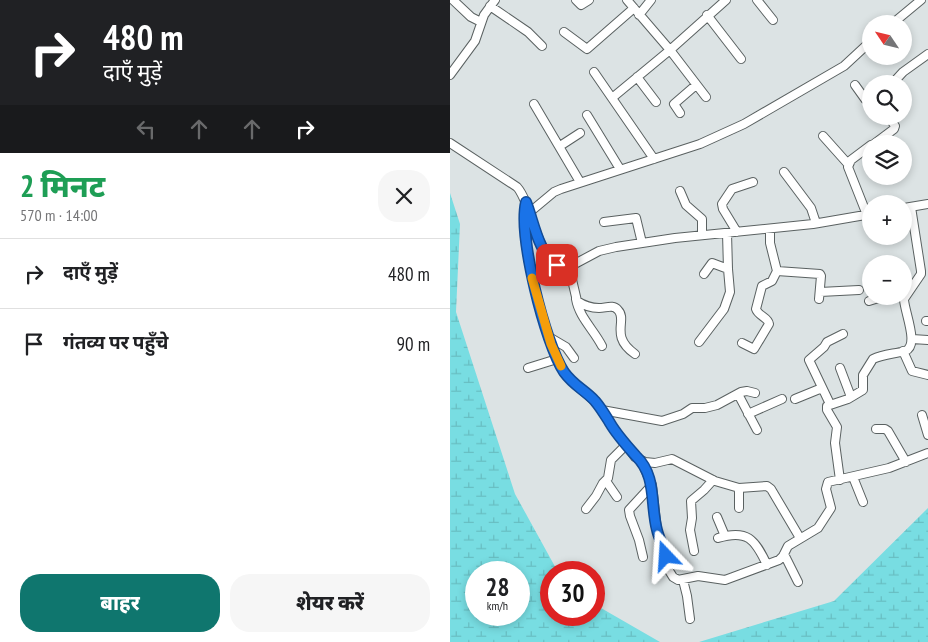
<!DOCTYPE html>
<html lang="hi">
<head>
<meta charset="utf-8">
<style>
  body { margin:0; font-family:"PT Sans Narrow","Noto Sans Devanagari",sans-serif; background:#f6f6f6; color:#202124; height:100vh; display:flex; flex-direction:column; font-size:19px; white-space:nowrap }
  * { box-sizing:border-box; margin:0 }
  p { font-size:16px; color:#757577 }
  .icon { flex:none; width:28px; height:28px; fill:none; stroke:currentColor; stroke-width:2; stroke-linecap:round; stroke-linejoin:round }
  .map { position:relative; flex:1; overflow:hidden }
  .sheet { display:flex; flex-direction:column; background:#fff; width:450px }
  .sheet>* { flex:none }
  .hud { background:#202124; color:#fff; overflow:hidden }
  .needle { width:32px; rotate:305deg }
  .controls { position:absolute; left:412px; top:15px; display:grid; gap:10px }
  .controls a { display:grid; place-items:center; width:50px; height:50px; border-radius:50%; background:#fff; box-shadow:0 2px 8px #0003; font-size:25px }
  .speed { position:absolute; left:15px; top:561px; display:flex; gap:10px; font-size:25px; font-weight:700; text-align:center }
  .speed>* { display:grid; place-content:center; width:65px; height:65px; border-radius:50%; background:#fff; box-shadow:0 2px 8px #0003; line-height:1 }
  .speed small { font-size:12px; font-weight:400 }
  .speed .limit { border:8px solid #d22; background:#fff; color:#111 }
  .pin { position:absolute; display:grid; place-items:center; width:42px; height:42px; color:#fff; margin:-21px; border-radius:10px; box-shadow:0 2px 8px #0006 }
  .me { position:absolute; width:55px; margin:-28px; rotate:340deg; stroke-linejoin:round; filter:drop-shadow(0 0 4px #0008) }
  .turn { display:flex; align-items:center; gap:18px; height:105px; padding:0 20px; font-size:22px }
  .turn .icon { width:65px; height:65px; stroke-width:2.5 }
  .turn b { display:block; font-size:35px; line-height:42px }
  .lanes { display:flex; align-items:center; height:48px; padding:0 20px; background:#0003; justify-content:center; gap:25px; direction:ltr }
  .lanes .off { opacity:.35 }
  .round { display:grid; place-items:center; flex:none; width:52px; height:52px; border-radius:20px; background:#f6f6f6 }
  .headline { display:flex; align-items:center; justify-content:space-between; height:85px; padding:0 20px }
  h1 { font-size:30px; font-weight:800; line-height:38px; color:#1e9e55 }
  .primary-button { display:flex; gap:10px; margin-top:auto; padding:10px 20px }
  .primary-button a { flex:1; height:58px; border-radius:20px; background:#0f766e; color:#fff; font-size:20px; font-weight:800; line-height:58px; text-align:center }
  .primary-button a+a { background:#f6f6f6; color:#202124 }
  ul { padding:0; list-style:none }
  li { display:flex; align-items:center; gap:15px; height:70px; padding:0 20px; border-top:1px solid #e0e0e0 }
  li div { flex:1 }
  li b { display:block; font-size:19px }
  li em { font-style:normal }
  main { display:flex; flex:1; min-height:0 }
  .map>svg:first-child { display:block }
</style>
</head>
<body>
<main>
<section class="sheet">
<div class="hud">
<div class="turn"><svg class="icon" aria-label="right" viewBox="0 0 24 24"><path d="M7 20v-9h11M14 6l5 5-5 5"/></svg><div><b>480 m</b>दाएँ मुड़ें</div></div>
<div class="lanes"><svg class="icon off" aria-label="left" viewBox="0 0 24 24"><path d="M17 20v-9H6M10 6l-5 5 5 5"/></svg><svg class="icon off" aria-label="ahead" viewBox="0 0 24 24"><path d="M12 20V5M6 11l6-6 6 6"/></svg><svg class="icon off" aria-label="ahead" viewBox="0 0 24 24"><path d="M12 20V5M6 11l6-6 6 6"/></svg><svg class="icon" aria-label="right" viewBox="0 0 24 24"><path d="M7 20v-9h11M14 6l5 5-5 5"/></svg></div>
</div>
<div class="headline"><div><h1>2 मिनट</h1><p>570 m · 14:00</p></div><a class="round"><svg class="icon" aria-label="close" viewBox="0 0 24 24"><path d="M6 6l12 12M18 6L6 18"/></svg></a></div>
<ul>
<li><svg class="icon" aria-label="right" viewBox="0 0 24 24"><path d="M7 20v-9h11M14 6l5 5-5 5"/></svg><div><b>दाएँ मुड़ें</b></div><em>480 m</em></li>
<li><svg class="icon" aria-label="arrive" viewBox="0 0 24 24"><path d="M6 21V4h12l-3 4 3 4H6"/></svg><div><b>गंतव्य पर पहुँचे</b></div><em>90 m</em></li>
</ul>
<div class="primary-button"><a>बाहर</a><a>शेयर करें</a></div>
</section>
<div class="map">
<svg width="478" height="642" viewBox="0 0 478 642">
  <defs>
    <pattern id="wetland-marsh" width="20" height="14" patternUnits="userSpaceOnUse" patternTransform="scale(1.25)"><rect width="20" height="14" fill="#78dde2"/><path d="M1 5h8M5 5V1M11 12h8M15 12V8" fill="none" stroke="#68bec2"/></pattern>
  </defs>
  <rect width="100%" height="100%" fill="#dce3e4"/>
  <path fill="url(#wetland-marsh)" fill-rule="evenodd" d="M0,193L10,224L6,312L65,494L108,572H101V615H144V604L210,642H0ZM26,572H69V615H26Z
    M478,508V642H249L384,601Z"/>
  <g fill="none" stroke-linecap="round" stroke-linejoin="round">
    <defs>
      <path id="minor" d="M3,0L21,17L31,22
        M126,0L131,5L139,0
        M177,0L220,50L256,97
        M307,0L323,20
        M40,6L78,32L92,46
        M189,15L201,0
        M257,15L291,59
        M442,24L471,0
        M114,32L137,49L184,8
        M144,72L204,159
        M0,75L25,41L34,15L45,0
        M187,77L206,102
        M442,84L453,72L478,54
        M405,85L415,99L421,102
        M162,98L220,50L276,0
        M84,104L130,182
        M230,113L224,104L246,85
        M137,115L170,169
        M373,136L398,164
        M0,143L67,187C84,206 87,270 119,267L149,251L166,247L225,238L363,224L421,214
        M424,144L444,129L445,126L438,116
        M110,146L130,133
        M334,172L361,208L366,223
        M230,191L236,205L252,219V235
        M76,204C68,239 95,343 115,373C124,386 137,393 147,404C153,410 156,417 160,423C167,435 177,446 185,457L195,462L205,463L222,459L265,481L289,488L317,486L321,489L350,538
        M454,208L478,204
        M80,212L104,192L111,189L250,144L294,124L394,66L421,41
        M417,215L398,167L401,160L421,145
        M154,222L186,218L192,243
        M287,232L273,209L272,204L282,189L303,182
        M119,267L127,301C133,305 142,308 149,308C156,308 163,304 168,310C178,320 159,336 185,354
        M327,271L370,274L371,276L369,299
        M254,274L262,263L278,269
        M370,292L409,290
        M126,299C129,317 144,330 152,346
        M419,301L435,296
        M476,321H478
        M99,337L116,347L124,358
        M462,339L478,340
        M249,342L274,309L280,292L278,269L277,233
        M292,343L304,349L319,324C318,317 308,316 306,309L312,286L322,281L327,271L320,243V229
        M453,351L462,371L478,375
        M78,368L107,359
        M390,368L401,397
        M288,394L307,430
        M345,399L372,388
        M380,404L359,360L374,347L377,342L393,334
        M152,410L212,421L233,414L242,408H255L267,405L291,392L297,391L305,393
        M298,414L332,399
        M472,415L478,435
        M426,429H435L438,431L456,462
        M191,461L202,485L207,530L216,556L218,569L223,577L228,580L248,576L275,580L329,560L333,556L338,546L368,528L381,508L376,489L378,482L439,468L478,453
        M403,477L413,502
        M390,480L385,443L387,427L377,410V406L398,399L413,390V375L423,359C433,354 444,354 455,351C470,346 454,311 454,299L471,274V271L461,207
        M156,481L167,497
        M289,488V508
        M136,509L146,496L153,483L158,478L161,460L176,445
        M267,517L275,536
        M268,538C297,529 305,539 317,565
        M244,551L240,530L242,518L241,501L254,490L263,480
        M334,554L348,582
        M193,557L189,540L180,516L179,510L202,485
        M233,580L237,596L240,619"/>
    </defs>
    <use href="#minor" stroke="#5a6161" stroke-width="10"/>
    <use href="#minor" stroke="#fff" stroke-width="8"/>
  </g>
  <g fill="none" stroke-linecap="round" stroke-linejoin="round">
    <defs>
      <path id="route" d="M107,265C88,253 84,222 76,202C68,236 95,343 114,372C124,386 135,390 145,401C151,408 155,415 160,423C167,435 177,446 186,456C207,476 200,504 207,530C209,539 214,547 216,556"/>
    </defs>
    <use href="#route" stroke="#114b97" stroke-width="12"/>
    <use href="#route" stroke="#1a73e8" stroke-width="9"/>
    <path stroke="#f59e0b" stroke-width="9" d="M82,278L101,344L111,366"/>
  </g>
</svg>
<div class="controls">
<a><svg class="needle" viewBox="-14 -14 28 28"><path d="M0-13l5 13h-10z" fill="#e53935"/><path d="M0 13l5-13h-10z" fill="#757577"/></svg></a>
<a><svg class="icon" aria-label="search" viewBox="0 0 24 24"><circle cx="10" cy="10" r="6"/><path d="M15 15l6 6"/></svg></a>
<a><svg class="icon" aria-label="layers" viewBox="0 0 24 24"><path d="M12 4l9 5-9 5-9-5zM3 14l9 5 9-5"/></svg></a>
<a>+</a>
<a>−</a>
</div>
<div class="speed"><div>28<small>km/h</small></div><div class="limit">30</div></div>
<div class="pin" style="left:107px;top:265px;background:#d93025"><svg class="icon" aria-label="arrive" viewBox="0 0 24 24"><path d="M6 21V4h12l-3 4 3 4H6"/></svg></div>
<svg class="me" style="left:216px;top:556px" viewBox="-20 -20 40 40"><path d="M0-17L14 15 0 8-14 15z" fill="#1a73e8" stroke="#fff" stroke-width="4"/></svg>
</div>
</main>
</body>
</html>
